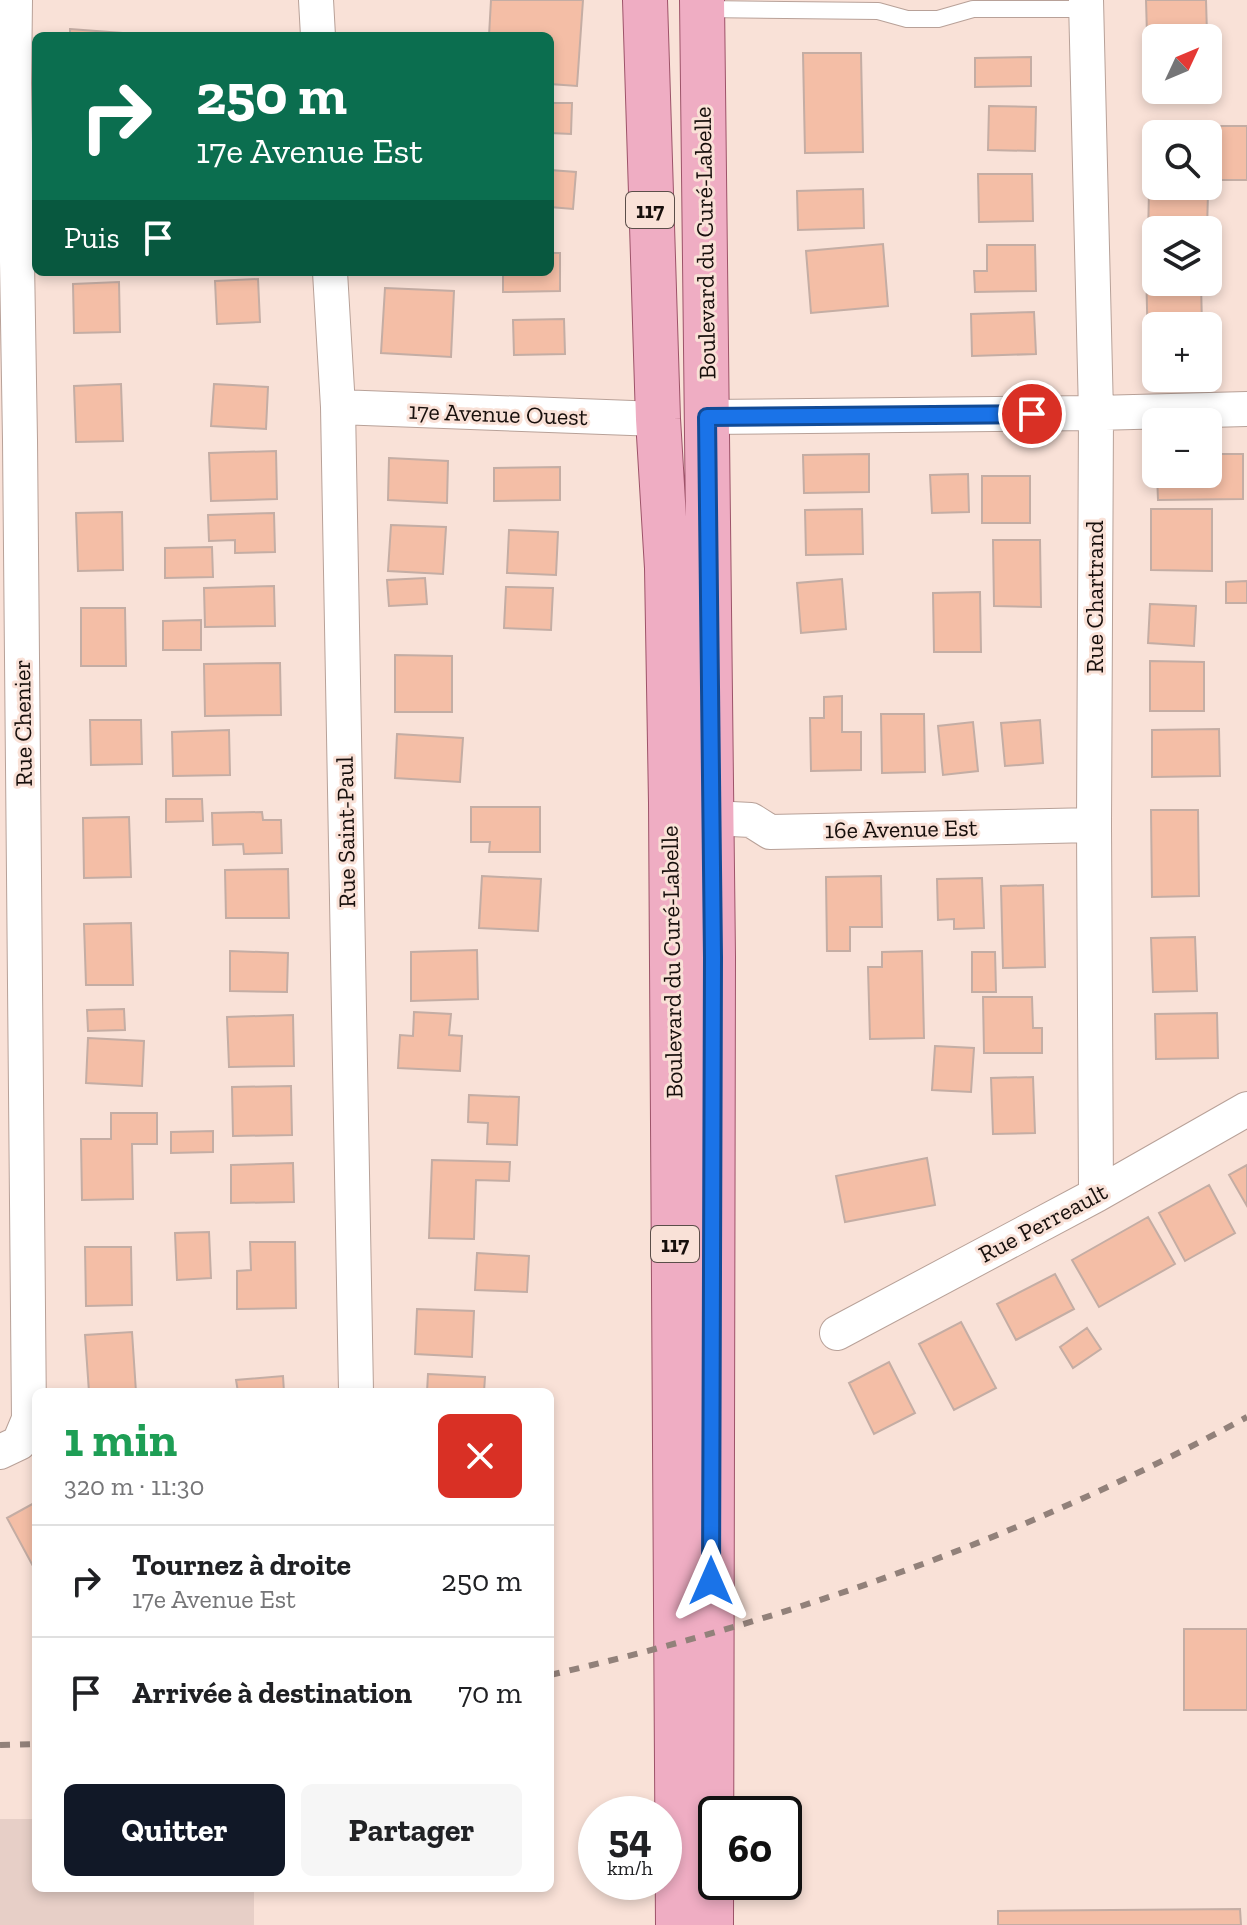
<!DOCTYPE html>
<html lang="fr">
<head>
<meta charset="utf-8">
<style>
  body { margin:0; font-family:"Zilla Slab",serif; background:#f6f6f6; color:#202124; height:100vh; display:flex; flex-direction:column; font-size:30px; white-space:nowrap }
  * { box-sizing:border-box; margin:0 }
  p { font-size:26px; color:#757577 }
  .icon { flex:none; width:44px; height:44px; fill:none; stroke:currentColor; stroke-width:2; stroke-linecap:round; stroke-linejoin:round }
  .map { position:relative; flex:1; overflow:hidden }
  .side { position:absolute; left:32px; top:1388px; width:522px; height:504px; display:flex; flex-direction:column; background:#fff; border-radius:12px; box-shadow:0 4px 12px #0003 }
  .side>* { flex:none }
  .banner { position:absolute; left:32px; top:32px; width:522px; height:244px; border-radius:12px; box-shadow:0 4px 12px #0003; background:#0b6e4f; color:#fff; overflow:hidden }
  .needle { width:52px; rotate:46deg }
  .tools { position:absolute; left:1142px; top:24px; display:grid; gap:16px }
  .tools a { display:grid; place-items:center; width:80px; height:80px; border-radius:12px; background:#fff; box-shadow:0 4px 12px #0003; font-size:40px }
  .speed { position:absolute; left:578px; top:1796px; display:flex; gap:16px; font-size:40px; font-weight:700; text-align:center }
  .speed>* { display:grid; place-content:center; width:104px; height:104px; border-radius:50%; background:#fff; box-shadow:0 4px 12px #0003; line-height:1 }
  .speed small { font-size:20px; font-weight:400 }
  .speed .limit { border:4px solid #111; border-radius:12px; background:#fff; color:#111 }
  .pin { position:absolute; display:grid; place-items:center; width:68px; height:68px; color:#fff; margin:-34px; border:4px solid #fff; border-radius:50%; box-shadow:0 2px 8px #0007 }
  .me { position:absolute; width:88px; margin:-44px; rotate:0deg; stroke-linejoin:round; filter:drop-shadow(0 0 6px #0008) }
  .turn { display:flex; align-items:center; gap:28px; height:168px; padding:0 32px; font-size:36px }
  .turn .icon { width:104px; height:104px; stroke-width:2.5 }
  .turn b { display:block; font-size:56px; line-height:68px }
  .then { display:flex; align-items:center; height:76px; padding:0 32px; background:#0003; gap:16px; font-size:30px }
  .round { display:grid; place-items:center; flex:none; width:84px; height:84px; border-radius:12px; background:#f6f6f6 }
  .headline { display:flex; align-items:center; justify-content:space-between; height:136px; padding:0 32px }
  h1 { font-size:48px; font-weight:800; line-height:60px; color:#1e9e55 }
  .primary-button { display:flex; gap:16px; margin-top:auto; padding:16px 32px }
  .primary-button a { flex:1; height:92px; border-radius:12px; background:#111827; color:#fff; font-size:32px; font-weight:800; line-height:92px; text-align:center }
  .primary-button a+a { background:#f6f6f6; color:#202124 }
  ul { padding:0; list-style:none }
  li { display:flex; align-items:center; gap:24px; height:112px; padding:0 32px; border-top:2px solid #e0e0e0 }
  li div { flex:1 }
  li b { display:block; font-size:30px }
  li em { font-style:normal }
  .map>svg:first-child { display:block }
</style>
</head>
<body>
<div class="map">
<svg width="1247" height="1925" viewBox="0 0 1247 1925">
  <rect width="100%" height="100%" fill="#f9e1d7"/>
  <path fill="#e7cfc7" d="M0,1819H36V1888H254V1925H0Z"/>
  <path fill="#f4bea6" stroke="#c4ada4" stroke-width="2" d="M491,0H583L577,86L550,84V36H489Z
    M1146,0H1206L1207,34L1147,35Z
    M70,29L122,33V36H70Z
    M1153,52H1156V88H1154Z
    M803,53H861L863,152L805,153Z
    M1031,57V86L975,87V58Z
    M550,103H572L571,134L550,133Z
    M989,106L1036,107L1035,151L988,150Z
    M1200,126H1247V180H1208V134H1200Z
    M550,170L576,172L573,209L550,207Z
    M978,174H1032L1033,221L979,222Z
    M863,189L864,228L798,230L797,191Z
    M1149,191L1208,193L1207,230H1156V237H1148Z
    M883,244L888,306L811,313L806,251Z
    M987,245H1035L1036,291L975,292L974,271H987Z
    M550,253H560V291L503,292V272H550Z
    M1146,266H1156V282H1201L1202,326H1156V349L1148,350Z
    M258,279L260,322L217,324L215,281Z
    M119,282L120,332L74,333L73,284Z
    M385,288L454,291L451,357L381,353Z
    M1034,312L1036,354L972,356L971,314Z
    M564,319L565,354L514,355L513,320Z
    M121,384L123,441L76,442L74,386Z
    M214,384L268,387L266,429L211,426Z
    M276,451L277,499L211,501L209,453Z
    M869,454V492L804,493L803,455Z
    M1208,454H1243V499L1158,500L1157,474H1208Z
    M389,458L448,461L447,503L388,500Z
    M560,467V500L494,501V468Z
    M968,474L969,512L932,513L930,475Z
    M982,476H1030V523H982Z
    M862,509L863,554L806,555L805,510Z
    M1151,509H1212V571L1151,570Z
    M122,512L123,570L78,571L76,513Z
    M274,513L275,552L235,553V540L209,541L208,515Z
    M391,525L446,527L443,574L388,571Z
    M509,530L558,532L556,575L507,573Z
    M993,540H1040L1041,607L994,606Z
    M212,547L213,577L165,578V548Z
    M425,578L427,604L389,606L387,580Z
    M842,579L846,629L801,633L797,583Z
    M1247,581V603H1226V582Z
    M274,586L275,626L205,627L204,588Z
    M506,587L553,588L551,630L504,628Z
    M980,592L981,652H934L933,593Z
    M1150,604L1196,606L1194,646L1148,643Z
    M81,608H125L126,666H81Z
    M201,620V650H163V621Z
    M395,655L452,656V712H395Z
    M1150,661L1204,662V711H1150Z
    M280,663L281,715L205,716L204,664Z
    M842,696V732H861V770L811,771L810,718H824V697Z
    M881,714H924L925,772L882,773Z
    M90,720H141L142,764L91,765Z
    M1040,720L1043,763L1005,766L1001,723Z
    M973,722L978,771L943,775L938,726Z
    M1219,729L1220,776L1152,777V730Z
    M229,730L230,775L173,776L172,732Z
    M397,734L463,738L460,782L395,778Z
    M166,799H202L203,821L166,822Z
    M471,807H540V852H489L490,842H471Z
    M1151,810H1198L1199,896L1152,897Z
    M262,812L263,820H281L282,853L244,854L243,844L213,845L212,813Z
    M129,817L131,877L84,878L83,818Z
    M288,869L289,918H226L225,870Z
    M482,876L541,879L538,931L479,928Z
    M881,876L882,927H850V951H827L826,877Z
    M982,878L984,928L954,929V919L938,920L937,879Z
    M1043,885L1045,967L1003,968L1001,886Z
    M131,923L133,985H86L84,924Z
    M1195,937L1197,991L1153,992L1151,938Z
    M477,950L478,999L411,1001V952Z
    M230,951L288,953L287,992L230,991Z
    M922,951L924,1038L870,1039L868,967H882V952Z
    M972,952H995L996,992H972Z
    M983,997H1032L1033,1028H1042V1053H984Z
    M124,1009L125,1030L88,1031L87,1010Z
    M414,1012L451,1014L449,1035L462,1036L460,1071L398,1068L400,1035L413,1036Z
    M1217,1013L1218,1058L1156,1059L1155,1014Z
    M293,1015L294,1066L229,1067L227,1017Z
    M88,1038L144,1041L142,1086L86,1083Z
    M935,1046L974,1048L971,1092L932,1090Z
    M1033,1077L1035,1133L993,1134L991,1078Z
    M291,1086L292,1135L233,1136L232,1087Z
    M469,1095L519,1097L517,1145L487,1144L488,1123L468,1122Z
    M111,1113H157V1144H132L133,1199L82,1200L81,1139H111Z
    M213,1131V1152L171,1153V1132Z
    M927,1158L935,1205L845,1222L836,1176Z
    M432,1160L510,1162L509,1181L476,1180L474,1239L429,1238Z
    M293,1163L294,1202L231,1203V1165Z
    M1247,1165V1206L1229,1175Z
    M1209,1185L1235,1233L1185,1261L1159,1213Z
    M1148,1217L1175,1264L1099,1307L1072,1260Z
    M209,1232L211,1278L177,1280L175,1233Z
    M250,1242H295L296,1308L237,1309V1271L251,1270Z
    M85,1247H131L132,1305L86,1306Z
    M477,1253L529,1256L527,1292L475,1290Z
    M1055,1274L1074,1309L1016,1340L997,1304Z
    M417,1309L474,1311L472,1357L415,1354Z
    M961,1322L996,1388L954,1410L919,1344Z
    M1087,1328L1101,1349L1073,1368L1060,1347Z
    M132,1332L136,1392H89L85,1335Z
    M889,1362L915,1413L874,1434L849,1383Z
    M428,1374L485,1377L484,1392H427Z
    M283,1376L284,1392H238L236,1380Z
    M36,1502V1567L34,1568L7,1518Z
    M1184,1629H1247V1710H1184Z
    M1240,1909L1241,1925H998V1911Z"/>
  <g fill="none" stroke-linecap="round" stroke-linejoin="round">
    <defs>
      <path id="service" d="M703,9L878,11L907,19H938L973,9H1086"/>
      <path id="minor" d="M316,0L318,36
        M1086,0L1096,413L1094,825L1096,1195
        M330,272L338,407L356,1392
        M338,407L658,419
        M707,417L1096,413L1247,409
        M712,818L751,820L770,832L1094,825
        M837,1333L1096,1195L1247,1109
        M0,1452L19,1443L29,1419L20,440L14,83L15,0"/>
      <path id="primary" d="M645,0L658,419L667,568L671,803L678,1925
        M702,0L713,957L711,1925"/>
    </defs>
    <use href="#service" stroke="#b8a198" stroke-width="18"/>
    <use href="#minor" stroke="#b8a198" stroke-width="36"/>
    <use href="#primary" stroke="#9d5369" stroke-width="46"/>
    <use href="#service" stroke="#fff" stroke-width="16"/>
    <use href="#minor" stroke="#fff" stroke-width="34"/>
    <use href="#primary" stroke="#efadc3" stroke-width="44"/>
    <path stroke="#92817a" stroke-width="6" stroke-dasharray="10 10" stroke-linecap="butt" d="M550,1675C793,1619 1028,1536 1247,1417
      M0,1745L36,1744"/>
  </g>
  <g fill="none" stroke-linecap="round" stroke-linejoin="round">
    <defs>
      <path id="route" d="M711,1581L713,957L707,417L1032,414"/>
    </defs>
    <use href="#route" stroke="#114b97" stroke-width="20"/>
    <use href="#route" stroke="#1a73e8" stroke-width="14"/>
  </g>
  <g text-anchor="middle" stroke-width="6" stroke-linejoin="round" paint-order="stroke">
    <g fill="#f9e1d7" stroke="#5b4e49" stroke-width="2">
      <rect x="626" y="192" width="48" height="36" rx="6"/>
      <rect x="651" y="1226" width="48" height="36" rx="6"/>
    </g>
    <g font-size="22" font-weight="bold" fill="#170f0c">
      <text x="650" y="218">117</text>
      <text x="675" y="1252">117</text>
    </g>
    <g font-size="24" fill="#170f0c" stroke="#f9e1d7">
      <text transform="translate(705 243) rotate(-91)" y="8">Boulevard du Curé-Labelle</text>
      <text transform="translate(498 414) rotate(2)" y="8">17e Avenue Ouest</text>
      <text transform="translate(1095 597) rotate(-90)" y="8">Rue Chartrand</text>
      <text transform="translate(23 723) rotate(-91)" y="8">Rue Chenier</text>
      <text transform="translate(901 829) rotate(-1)" y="8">16e Avenue Est</text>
      <text transform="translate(346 832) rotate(-91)" y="8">Rue Saint-Paul</text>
      <text transform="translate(672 962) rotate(-91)" y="8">Boulevard du Curé-Labelle</text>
      <text transform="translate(1043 1223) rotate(-28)" y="8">Rue Perreault</text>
    </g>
  </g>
</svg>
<div class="tools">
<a><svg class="needle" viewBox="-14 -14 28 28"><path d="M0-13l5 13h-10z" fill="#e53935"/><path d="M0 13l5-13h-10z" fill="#757577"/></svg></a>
<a><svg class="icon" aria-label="search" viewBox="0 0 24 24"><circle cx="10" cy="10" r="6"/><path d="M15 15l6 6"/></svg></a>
<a><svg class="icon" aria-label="layers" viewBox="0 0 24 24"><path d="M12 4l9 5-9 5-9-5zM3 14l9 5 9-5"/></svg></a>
<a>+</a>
<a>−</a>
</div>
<div class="speed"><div>54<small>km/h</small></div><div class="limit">60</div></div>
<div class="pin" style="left:1032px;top:414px;background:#d93025"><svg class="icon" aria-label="arrive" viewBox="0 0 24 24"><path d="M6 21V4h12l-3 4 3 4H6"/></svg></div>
<svg class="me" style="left:711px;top:1581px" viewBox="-20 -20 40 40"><path d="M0-17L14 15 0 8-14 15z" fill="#1a73e8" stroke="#fff" stroke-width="4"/></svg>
<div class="banner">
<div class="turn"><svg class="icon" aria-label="right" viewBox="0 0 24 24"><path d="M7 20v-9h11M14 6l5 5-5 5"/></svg><div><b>250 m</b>17e Avenue Est</div></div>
<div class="then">Puis<svg class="icon" aria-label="arrive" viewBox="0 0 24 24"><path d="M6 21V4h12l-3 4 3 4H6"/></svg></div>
</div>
<section class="side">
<div class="headline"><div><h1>1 min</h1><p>320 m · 11:30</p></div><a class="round" style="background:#d93025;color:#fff"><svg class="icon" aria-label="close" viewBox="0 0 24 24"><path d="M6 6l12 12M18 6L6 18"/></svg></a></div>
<ul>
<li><svg class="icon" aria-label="right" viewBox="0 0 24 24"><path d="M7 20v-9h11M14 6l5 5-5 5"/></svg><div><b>Tournez à droite</b><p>17e Avenue Est</p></div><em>250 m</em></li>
<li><svg class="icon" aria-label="arrive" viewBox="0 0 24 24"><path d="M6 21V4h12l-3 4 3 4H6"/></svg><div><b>Arrivée à destination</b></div><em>70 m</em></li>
</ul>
<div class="primary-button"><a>Quitter</a><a>Partager</a></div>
</section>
</div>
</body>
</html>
